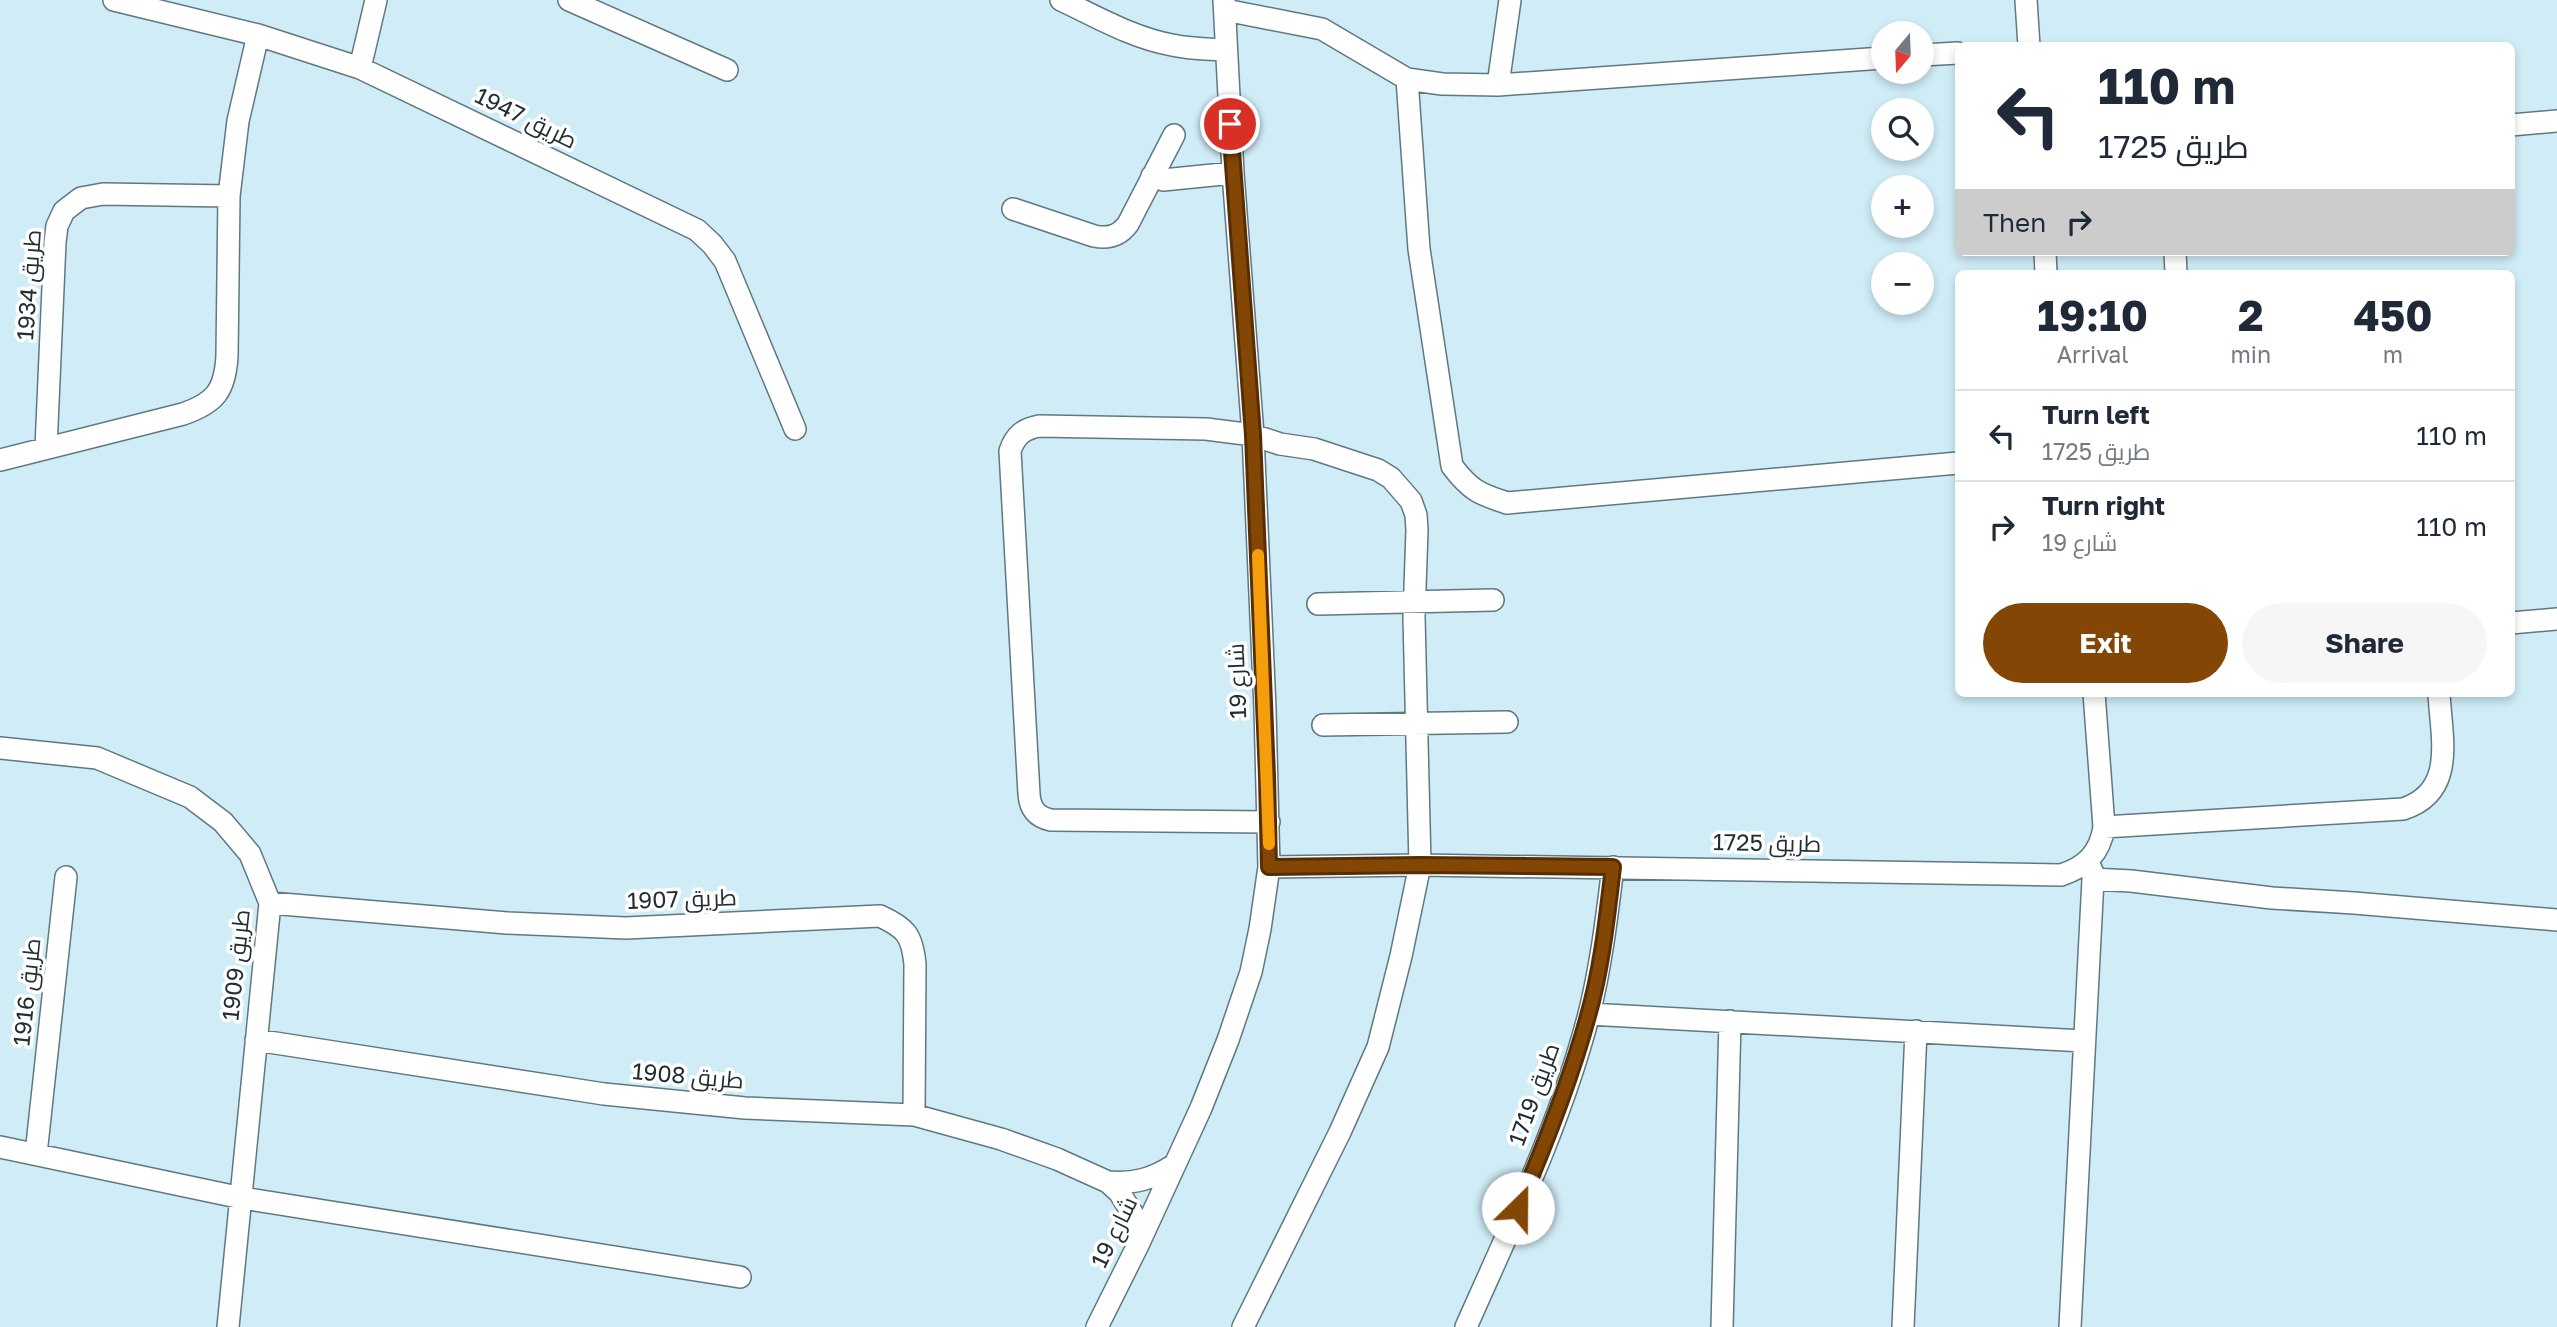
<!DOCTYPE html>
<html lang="en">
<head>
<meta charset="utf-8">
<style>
  body { margin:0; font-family:"Golos Text",Cairo,sans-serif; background:#f6f6f7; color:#1f2937; height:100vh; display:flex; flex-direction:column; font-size:26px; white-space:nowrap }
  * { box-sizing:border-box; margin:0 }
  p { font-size:23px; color:#747a83 }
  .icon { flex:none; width:38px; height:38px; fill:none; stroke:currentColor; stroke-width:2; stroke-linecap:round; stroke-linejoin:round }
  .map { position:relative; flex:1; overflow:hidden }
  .details { position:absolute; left:1955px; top:270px; width:560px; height:427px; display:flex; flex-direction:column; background:#fff; border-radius:10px; box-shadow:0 4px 10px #0003 }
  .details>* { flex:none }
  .top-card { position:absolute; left:1955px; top:42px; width:560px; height:214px; border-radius:10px; box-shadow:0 4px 10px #0003; background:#fff; color:#1f2937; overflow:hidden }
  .needle { width:46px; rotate:199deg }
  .tools { position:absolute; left:1871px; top:21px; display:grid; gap:14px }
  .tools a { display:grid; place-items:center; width:63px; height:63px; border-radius:50%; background:#fff; box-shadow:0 4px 10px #0003; font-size:35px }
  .pin { position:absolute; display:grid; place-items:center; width:60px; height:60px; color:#fff; margin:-30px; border:4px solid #fff; border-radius:50%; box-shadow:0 2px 7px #0007 }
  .me { position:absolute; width:77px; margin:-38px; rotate:23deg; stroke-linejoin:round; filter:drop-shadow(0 0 5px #0008) }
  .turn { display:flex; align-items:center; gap:24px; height:147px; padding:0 28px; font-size:32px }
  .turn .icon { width:91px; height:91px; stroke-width:2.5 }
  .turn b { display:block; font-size:49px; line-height:60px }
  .then { display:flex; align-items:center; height:66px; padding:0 28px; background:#0003; gap:14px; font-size:26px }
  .eta { display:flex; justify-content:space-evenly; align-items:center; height:119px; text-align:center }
  .eta b { font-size:42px; font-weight:700; line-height:49px }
  .action { display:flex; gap:14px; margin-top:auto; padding:14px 28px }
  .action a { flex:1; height:80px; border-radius:42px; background:#834605; color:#fff; font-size:28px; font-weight:700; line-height:80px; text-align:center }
  .action a+a { background:#f6f6f7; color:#1f2937 }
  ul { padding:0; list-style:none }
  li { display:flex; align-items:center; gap:21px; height:91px; padding:0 28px; border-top:2px solid #e0e1e3 }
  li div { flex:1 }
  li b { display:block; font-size:26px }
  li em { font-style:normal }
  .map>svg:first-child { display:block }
</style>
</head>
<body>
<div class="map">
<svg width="2557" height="1327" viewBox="0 0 2557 1327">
  <rect width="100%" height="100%" fill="#cfecf7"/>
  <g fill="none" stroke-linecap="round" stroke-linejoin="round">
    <defs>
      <path id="minor" d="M114,0L258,35L360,68L697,230L712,244L725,261L795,429
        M569,0L727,70
        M1061,0C1097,17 1133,38 1172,45C1190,49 1208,49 1226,50
        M2026,0L2029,46
        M1225,10L1322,29L1407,79L1419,249L1452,466C1470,490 1479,494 1507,503L1958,463
        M1922,55L1958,53
        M360,68L376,0
        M1407,79L1442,84L1498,85L1883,58
        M1498,85L1510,0
        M2511,125L2557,121
        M1152,176L1163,180L1233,173
        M1013,209L1094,236C1109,239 1119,236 1128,224L1174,135
        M2045,252L2046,273
        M2175,252L2176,273
        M46,448L55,242L57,226L64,211L81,198L103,194L229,196
        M0,460L183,414C215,403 225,391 227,356L229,196L238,121L258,35
        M1318,604L1493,600
        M2511,623L2557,619
        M1323,725L1507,722
        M0,748L97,758L190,797L223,822L250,854L270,903L228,1327
        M2104,827L2403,809C2457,792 2441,737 2439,693
        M1269,867L1420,865L2061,875C2086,867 2100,853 2104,827L2094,693
        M2093,879L2131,881L2272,898L2354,903L2557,920
        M270,903L507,923L626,928L880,916C906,928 912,935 915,964L914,1115
        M1589,1014L2084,1041
        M256,1040L604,1094L745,1108L914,1115L1001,1139L1057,1159L1108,1182L1119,1192L1134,1216L1138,1245
        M0,1147L242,1198L740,1277
        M36,1154L66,877
        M1108,1182C1134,1184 1153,1179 1174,1165
        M1097,1327L1138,1245L1201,1108L1228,1040L1251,972L1260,929L1269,867L1265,709L1253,435L1233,173L1224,0
        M1243,1327L1340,1132L1378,1047L1401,956L1420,865L1414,617L1417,530L1416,515L1411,501L1391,478L1378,470L1314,449L1280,444L1253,435L1206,429L1039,426C1023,429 1015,436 1010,451L1029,794C1030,809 1037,817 1051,820L1269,822
        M1466,1327C1511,1225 1561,1123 1589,1014C1601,966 1607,916 1613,867
        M1722,1327L1730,1021
        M1903,1327L1916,1031
        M2070,1327L2093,879V873L2088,862"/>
    </defs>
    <use href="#minor" stroke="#5f7882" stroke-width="24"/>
    <use href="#minor" stroke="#fff" stroke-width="21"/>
  </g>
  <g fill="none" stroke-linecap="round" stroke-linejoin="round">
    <defs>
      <path id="route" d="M1230,124L1253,435L1267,776L1269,867L1420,865L1613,867C1607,917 1602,967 1588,1016C1570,1082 1545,1145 1518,1208"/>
    </defs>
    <use href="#route" stroke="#552e03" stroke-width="18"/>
    <use href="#route" stroke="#834605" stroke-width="12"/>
    <path stroke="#f59e0b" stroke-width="12" d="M1258,555L1269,844"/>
  </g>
  <g text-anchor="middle" stroke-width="7" stroke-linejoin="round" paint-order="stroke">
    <g font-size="23" fill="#232e32" stroke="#fff">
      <text transform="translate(526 118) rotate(26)" y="8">طريق 1947</text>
      <text transform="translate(29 285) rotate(-86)" y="8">طريق 1934</text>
      <text transform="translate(1237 681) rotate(-92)" y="8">شارع 19</text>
      <text transform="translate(1767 843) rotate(1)" y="8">طريق 1725</text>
      <text transform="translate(682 899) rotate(-2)" y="8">طريق 1907</text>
      <text transform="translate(236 965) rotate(-84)" y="8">طريق 1909</text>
      <text transform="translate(27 992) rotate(-84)" y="8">طريق 1916</text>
      <text transform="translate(688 1076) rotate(5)" y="8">طريق 1908</text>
      <text transform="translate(1534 1094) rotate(-70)" y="8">طريق 1719</text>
      <text transform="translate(1114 1232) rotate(-64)" y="8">شارع 19</text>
    </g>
  </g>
</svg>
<div class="tools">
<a><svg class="needle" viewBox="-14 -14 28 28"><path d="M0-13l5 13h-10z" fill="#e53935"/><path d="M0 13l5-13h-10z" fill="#747a83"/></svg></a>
<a><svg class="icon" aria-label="search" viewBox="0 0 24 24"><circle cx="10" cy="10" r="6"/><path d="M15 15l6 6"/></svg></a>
<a>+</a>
<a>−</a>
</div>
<div class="pin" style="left:1230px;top:124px;background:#d93025"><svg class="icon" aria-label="arrive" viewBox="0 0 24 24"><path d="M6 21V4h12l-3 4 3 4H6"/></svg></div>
<svg class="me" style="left:1518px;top:1208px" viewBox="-20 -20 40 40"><circle r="19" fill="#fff"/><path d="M0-13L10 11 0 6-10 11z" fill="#834605"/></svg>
<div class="top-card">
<div class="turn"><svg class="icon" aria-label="left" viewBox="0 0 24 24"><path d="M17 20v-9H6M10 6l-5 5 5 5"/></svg><div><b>110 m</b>طريق 1725</div></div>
<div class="then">Then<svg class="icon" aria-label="right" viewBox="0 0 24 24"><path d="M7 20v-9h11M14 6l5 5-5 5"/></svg></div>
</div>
<section class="details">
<div class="eta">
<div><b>19:10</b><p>Arrival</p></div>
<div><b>2</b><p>min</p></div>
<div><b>450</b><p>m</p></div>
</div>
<ul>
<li><svg class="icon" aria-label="left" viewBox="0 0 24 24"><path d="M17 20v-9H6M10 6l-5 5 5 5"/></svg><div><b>Turn left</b><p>طريق 1725</p></div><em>110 m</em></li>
<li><svg class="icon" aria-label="right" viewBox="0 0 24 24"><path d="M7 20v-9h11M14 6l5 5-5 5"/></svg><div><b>Turn right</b><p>شارع 19</p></div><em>110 m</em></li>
</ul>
<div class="action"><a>Exit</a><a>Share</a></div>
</section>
</div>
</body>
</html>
